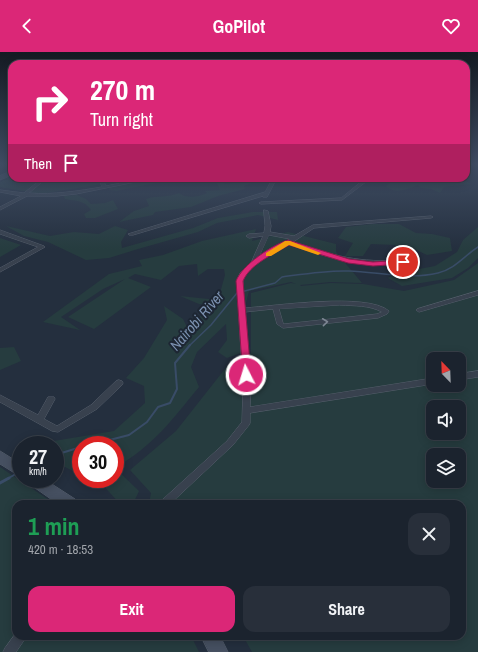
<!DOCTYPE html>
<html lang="en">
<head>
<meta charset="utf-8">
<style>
  body { margin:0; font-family:"Archivo Narrow",sans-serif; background:#282f3a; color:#f1f3f6; height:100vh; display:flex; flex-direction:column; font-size:15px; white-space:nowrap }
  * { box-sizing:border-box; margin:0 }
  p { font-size:13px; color:#a0a4aa }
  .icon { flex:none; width:22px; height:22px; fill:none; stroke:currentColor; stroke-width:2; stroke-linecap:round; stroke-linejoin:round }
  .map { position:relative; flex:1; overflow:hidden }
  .panel { position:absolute; left:12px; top:448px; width:454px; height:140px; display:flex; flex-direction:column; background:#1b232e; border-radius:12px; box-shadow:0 2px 10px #0003,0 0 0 1px #39404a }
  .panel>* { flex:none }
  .guide { position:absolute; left:8px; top:8px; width:462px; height:122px; border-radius:12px; box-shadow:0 2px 10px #0003,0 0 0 1px #39404a; background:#db2777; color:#fff; overflow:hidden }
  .needle { width:26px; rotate:337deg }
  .tools { position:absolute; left:426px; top:300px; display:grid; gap:8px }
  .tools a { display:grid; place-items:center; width:40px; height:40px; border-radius:8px; background:#1b232e; box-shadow:0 2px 10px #0003,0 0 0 1px #39404a; font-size:20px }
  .speed { position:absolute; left:12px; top:384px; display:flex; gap:8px; font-size:20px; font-weight:700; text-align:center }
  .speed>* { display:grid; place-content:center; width:52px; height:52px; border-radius:50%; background:#1b232e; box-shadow:0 2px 10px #0003,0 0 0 1px #39404a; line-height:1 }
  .speed small { font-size:10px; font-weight:400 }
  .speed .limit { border:6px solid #d22; background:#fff; color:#111 }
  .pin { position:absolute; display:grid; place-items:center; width:34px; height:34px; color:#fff; margin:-17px; border:2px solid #fff; border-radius:50%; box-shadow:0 1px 4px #0007 }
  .me { position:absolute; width:44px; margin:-22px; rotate:355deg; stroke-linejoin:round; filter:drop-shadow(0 0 3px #0008) }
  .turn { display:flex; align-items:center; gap:14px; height:84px; padding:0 16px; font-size:18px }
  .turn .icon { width:52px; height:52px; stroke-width:2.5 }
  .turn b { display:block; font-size:28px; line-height:34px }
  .then { display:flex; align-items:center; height:38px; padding:0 16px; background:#0003; gap:8px; font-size:15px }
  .round { display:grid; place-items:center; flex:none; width:42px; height:42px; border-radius:12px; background:#282f3a }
  .overview { display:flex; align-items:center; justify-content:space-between; height:68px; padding:0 16px }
  h1 { font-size:24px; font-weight:700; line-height:30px; color:#1e9e55 }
  .cta { display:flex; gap:8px; margin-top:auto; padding:8px 16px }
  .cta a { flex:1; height:46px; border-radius:12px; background:#db2777; color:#fff; font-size:16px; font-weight:700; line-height:46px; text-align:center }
  .cta a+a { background:#282f3a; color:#f1f3f6 }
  header { display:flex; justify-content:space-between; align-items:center; height:52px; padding:0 16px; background:#db2777; color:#fff; font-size:18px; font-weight:700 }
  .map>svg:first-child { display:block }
</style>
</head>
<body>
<header><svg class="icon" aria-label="back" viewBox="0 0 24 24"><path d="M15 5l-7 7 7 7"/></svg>GoPilot<svg class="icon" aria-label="heart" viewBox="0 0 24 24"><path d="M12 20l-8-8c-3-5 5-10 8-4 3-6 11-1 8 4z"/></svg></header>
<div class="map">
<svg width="478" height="600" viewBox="0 0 478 600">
  <rect width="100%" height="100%" fill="#242f3e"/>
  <path fill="#263c3f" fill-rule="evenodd" d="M12,125V126L165,127L161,130L116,139L109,138L111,132L109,131L40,142L0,135V130Z
    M257,126L256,129L244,134L245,137L218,144L191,155L155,160L153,163L119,170L134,159L149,154L146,147C157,143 167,146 179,141C187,147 198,145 207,141L205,139L220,138L217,131L222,130L225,132L243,130Z
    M267,126H347L318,130L301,128L268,130L263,127Z
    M396,126H462L471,132L444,135L440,141L431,137L421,136L418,133C408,137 395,143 386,134Z
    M77,143L86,147L91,152L105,151L113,148L118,157L95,166H86L84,162L91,158C84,148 76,149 65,147L64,144Z
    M253,160H277L278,168L258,163L217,171L198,180L138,197L109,206L86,208L48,190L24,184L6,174L50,184L74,180L99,182L115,174L128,178L121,190L122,196L193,176L218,166Z
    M373,172H399L416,181L432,182L450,186L452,199L427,203L410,195L414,205L405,208L395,193L371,192L363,204H345L353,191L338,186L346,175Z
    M478,175V206L468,216L452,226L402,234L388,226L401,218L419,217L435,214L457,200L463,188Z
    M256,177L252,189L288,180L336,192V200L362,231L330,230L300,233L301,234L331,231L363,232L404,239L454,228L478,211V600H252L243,584H462V452H149L151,441L130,418L176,379L228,313L251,301V241L291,231L296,232L291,230L249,239L246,251L249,298L227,306L218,300L227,288L226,272L197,300L191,315L199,335C171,369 154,393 115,416V393H81V423L55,410V393H43L48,390L114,379L145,351L144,334L126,326L144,306L167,268L164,254L183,267L188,277L211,253L199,252L180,244L218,248L225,223L224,217H208L198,224L197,212L179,214L161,228L135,222L128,226L151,235L94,277L68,265L125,227L103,237L61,265L80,278L43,270L109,222L142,214L139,208L163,203L202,189ZM433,307H459V333H433ZM433,355H459V381H433ZM433,403H459V429H433Z
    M0,186L21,193L0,205Z
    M14,295L21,309L0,318V296Z
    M0,415L55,452H16V584H191L199,600H0Z
    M115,416L139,439L133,452H120L101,431L91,427H115Z"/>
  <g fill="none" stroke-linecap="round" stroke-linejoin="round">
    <path stroke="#394c67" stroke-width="1.5" d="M189,294L211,273L237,241L275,231L282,225C304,222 327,218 349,219C378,220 409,228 438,221C455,217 464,204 478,195"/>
    <path stroke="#394c67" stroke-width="2" d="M90,393L129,383L147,370L158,355L170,351L177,337L175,311L190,293
      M55,403L81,395
      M7,427L21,419"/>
    <path stroke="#394c67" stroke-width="3" d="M0,431L9,426"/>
    <defs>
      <path id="street" d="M98,126H102L106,134L146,126H155L76,142L57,144H27L0,158V155L21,144L0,140V138L24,141L40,128H42V130L29,141C54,143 78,139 102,135Z
        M273,126H277L267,145H263V144L133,183H129L128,182L265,140Z
        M366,126H371L342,148L261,152L259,151L261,150L341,146Z
        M264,158L268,159L271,174L270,180L294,184L313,173L431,164L433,165L431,166L314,176L293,190C333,204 360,211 403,208L405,209V211C366,218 326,205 289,192C278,199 245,215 243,228C242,236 244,247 245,256C275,254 367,240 389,259L387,262L378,266L283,276L277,272L273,257L245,260L251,337L250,355L433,326V332L250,361V371L249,373L233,393L170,452H159L161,449L227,389L242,370L243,337L237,229L240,221L251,211L263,184L249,186L246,184L249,182L264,181L265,174ZM269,183L290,187L258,207ZM340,253C355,254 369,253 382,260L377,262L284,272L283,271L279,257Z
        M0,178L44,194L45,195L0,220V216L38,195L0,182Z
        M478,239V243L419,260L416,258L417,257Z
        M478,319V325L459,328V322Z
        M119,328L122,329L123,331L122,333L97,357L58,380L52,379L0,350V343L38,363L48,345H54L55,347L44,367L57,374L91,353L116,329Z
        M16,581V584H27L16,600H3L5,596Z"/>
      <path id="secondary" d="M12,119V123L0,128V124Z
        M0,399L21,412V425L0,412Z
        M26,427H44L75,447L77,452H58L28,431Z
        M201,584H220L228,600H209Z"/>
    </defs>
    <use href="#street" stroke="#565f6c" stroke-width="1"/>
    <use href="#secondary" stroke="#565f6c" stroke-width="1"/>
    <use href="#street" fill="#38414e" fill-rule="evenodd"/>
    <use href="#secondary" fill="#465061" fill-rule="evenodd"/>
  </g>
  <defs><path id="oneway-chevron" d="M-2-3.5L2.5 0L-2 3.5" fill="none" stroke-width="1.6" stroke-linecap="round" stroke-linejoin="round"/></defs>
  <use stroke="#7c8592" href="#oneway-chevron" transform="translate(325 270) rotate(-6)"/>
  <linearGradient id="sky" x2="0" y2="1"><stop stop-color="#141a22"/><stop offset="0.57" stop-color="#3f4d63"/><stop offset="1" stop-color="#3f4d63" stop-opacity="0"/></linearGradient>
  <rect width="478" height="197" fill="url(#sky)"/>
  <path fill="#db2777" stroke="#8e194d" d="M288,188L349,207L373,210L403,208L406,210L403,212L373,214L348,211L289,193C274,202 250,212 243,229L251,323L249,325H243L236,229C242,213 272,193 288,188Z"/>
  <path fill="#f59e0b" d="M285,189H290L321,201L318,203L289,193L271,204H266V201Z"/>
  <g text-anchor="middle" stroke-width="4" stroke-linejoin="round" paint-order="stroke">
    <g font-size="15" font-style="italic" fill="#7c92b1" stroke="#1d2633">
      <text transform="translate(197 269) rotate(-49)" y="5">Nairobi River</text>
    </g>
  </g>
</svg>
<div class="tools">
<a><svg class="needle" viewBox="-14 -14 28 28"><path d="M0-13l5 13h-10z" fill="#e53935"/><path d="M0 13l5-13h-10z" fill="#a0a4aa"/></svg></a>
<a><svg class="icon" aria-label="sound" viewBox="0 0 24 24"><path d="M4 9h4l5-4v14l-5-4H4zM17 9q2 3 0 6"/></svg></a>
<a><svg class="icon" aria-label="layers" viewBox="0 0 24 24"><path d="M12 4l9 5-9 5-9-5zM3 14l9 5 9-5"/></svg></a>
</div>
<div class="speed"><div>27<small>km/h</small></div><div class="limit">30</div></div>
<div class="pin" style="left:403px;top:210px;background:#d93025"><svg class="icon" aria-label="arrive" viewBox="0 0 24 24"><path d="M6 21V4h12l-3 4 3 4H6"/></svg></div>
<svg class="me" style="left:246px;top:323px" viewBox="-20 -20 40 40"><circle r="17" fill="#db2777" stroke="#fff" stroke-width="3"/><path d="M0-11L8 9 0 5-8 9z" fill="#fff"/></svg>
<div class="guide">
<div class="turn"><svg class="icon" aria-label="right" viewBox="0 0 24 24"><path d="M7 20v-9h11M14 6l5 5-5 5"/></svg><div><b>270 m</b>Turn right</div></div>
<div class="then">Then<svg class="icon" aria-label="arrive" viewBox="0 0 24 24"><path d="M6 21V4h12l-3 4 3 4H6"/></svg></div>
</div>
<section class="panel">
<div class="overview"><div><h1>1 min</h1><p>420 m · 18:53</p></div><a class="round"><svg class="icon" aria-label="close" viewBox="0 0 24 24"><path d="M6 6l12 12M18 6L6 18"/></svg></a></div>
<div class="cta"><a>Exit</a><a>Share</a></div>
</section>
</div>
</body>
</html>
